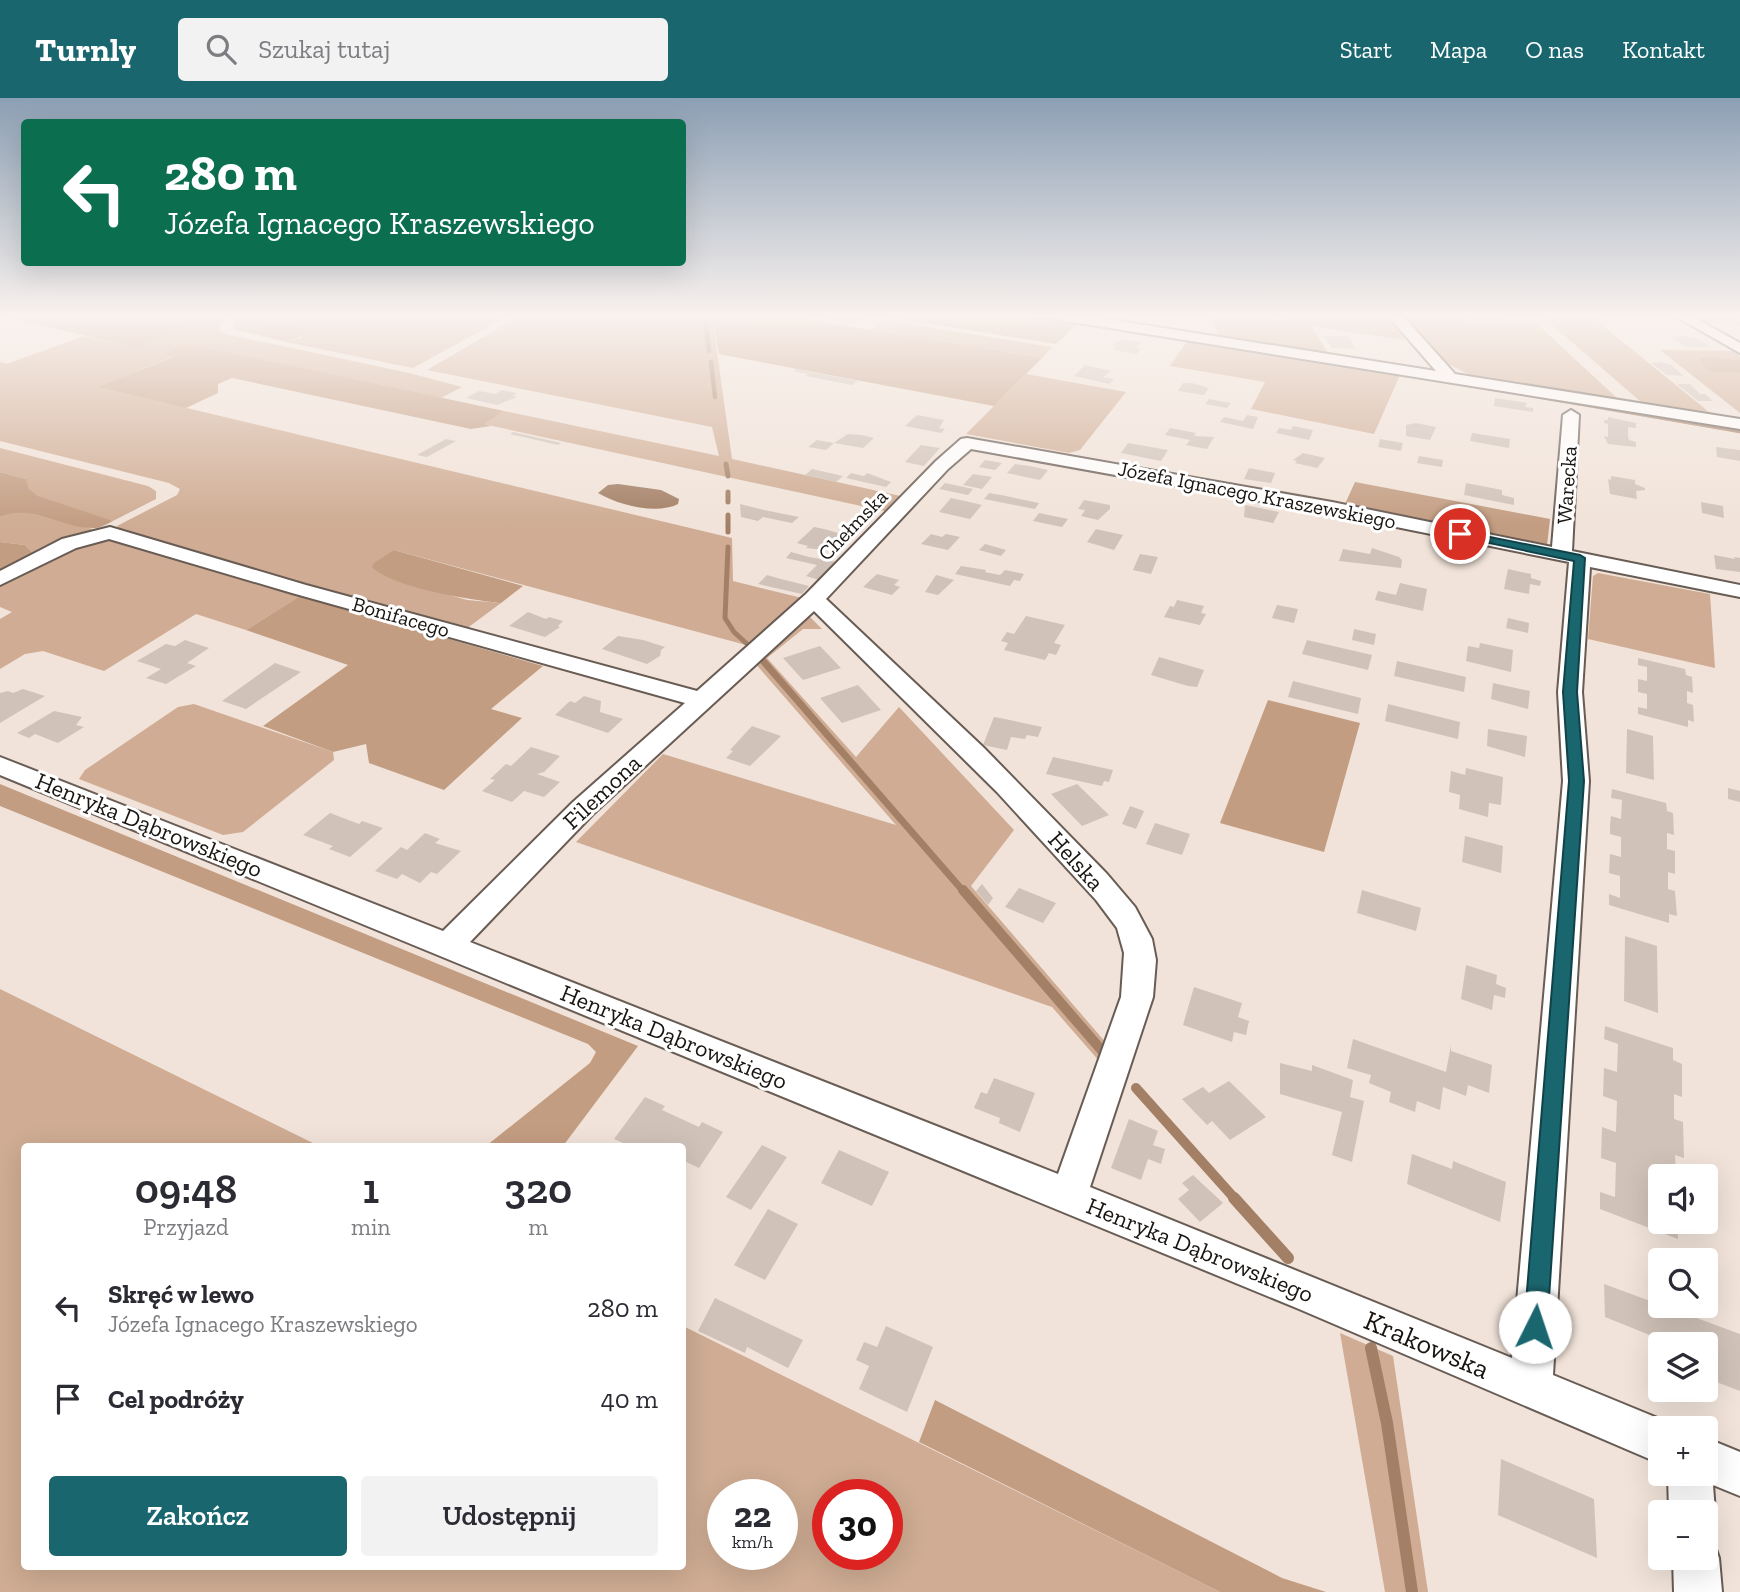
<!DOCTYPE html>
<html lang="pl">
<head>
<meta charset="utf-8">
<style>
  body { margin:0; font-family:"Zilla Slab",serif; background:#f2f2f3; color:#2b2b33; height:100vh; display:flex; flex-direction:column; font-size:26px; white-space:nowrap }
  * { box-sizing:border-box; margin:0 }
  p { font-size:23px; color:#7c7c81 }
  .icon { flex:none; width:38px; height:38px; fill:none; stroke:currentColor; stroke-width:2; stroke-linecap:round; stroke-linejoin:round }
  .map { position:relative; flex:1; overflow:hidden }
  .panel { position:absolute; left:21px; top:1045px; width:665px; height:427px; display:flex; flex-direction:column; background:#fff; border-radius:7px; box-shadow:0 7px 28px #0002 }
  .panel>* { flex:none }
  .top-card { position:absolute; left:21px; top:21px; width:665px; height:147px; border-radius:7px; box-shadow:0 7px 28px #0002; background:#0b6e4f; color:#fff; overflow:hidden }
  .tools { position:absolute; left:1648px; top:1066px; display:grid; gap:14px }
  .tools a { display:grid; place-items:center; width:70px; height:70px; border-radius:7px; background:#fff; box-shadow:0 7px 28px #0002; font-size:35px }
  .speed { position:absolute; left:707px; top:1381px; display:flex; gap:14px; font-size:35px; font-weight:700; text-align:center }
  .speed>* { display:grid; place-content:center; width:91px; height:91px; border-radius:50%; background:#fff; box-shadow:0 7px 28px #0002; line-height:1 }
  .speed small { font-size:18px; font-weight:400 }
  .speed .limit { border:10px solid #d22; background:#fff; color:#111 }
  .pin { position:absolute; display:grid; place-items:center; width:60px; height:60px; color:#fff; margin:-30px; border:4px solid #fff; border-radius:50%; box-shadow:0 2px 7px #0007 }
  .me { position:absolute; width:77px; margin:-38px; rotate:4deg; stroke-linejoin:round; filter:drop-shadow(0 0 5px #0008) }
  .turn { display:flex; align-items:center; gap:24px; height:147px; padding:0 28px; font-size:32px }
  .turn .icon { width:91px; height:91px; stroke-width:2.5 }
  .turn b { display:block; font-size:49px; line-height:60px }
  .eta { display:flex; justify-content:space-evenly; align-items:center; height:119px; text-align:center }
  .eta b { font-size:42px; font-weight:600; line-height:49px }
  .action { display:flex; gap:14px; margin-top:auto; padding:14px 28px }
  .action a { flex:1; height:80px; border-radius:7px; background:#1a666f; color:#fff; font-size:28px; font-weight:600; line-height:80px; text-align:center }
  .action a+a { background:#f2f2f3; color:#2b2b33 }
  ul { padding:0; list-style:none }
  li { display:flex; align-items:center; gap:21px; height:91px; padding:0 28px }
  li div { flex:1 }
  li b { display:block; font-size:26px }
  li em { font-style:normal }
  header { display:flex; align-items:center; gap:42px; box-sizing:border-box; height:98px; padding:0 35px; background:#1a666f; color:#fff }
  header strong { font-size:33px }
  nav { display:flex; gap:38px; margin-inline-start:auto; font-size:24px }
  .search { width:490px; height:63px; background:#f2f2f3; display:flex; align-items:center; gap:18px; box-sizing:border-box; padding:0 24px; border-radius:7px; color:#7c7c81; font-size:26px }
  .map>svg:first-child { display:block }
</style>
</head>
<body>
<header>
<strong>Turnly</strong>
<div class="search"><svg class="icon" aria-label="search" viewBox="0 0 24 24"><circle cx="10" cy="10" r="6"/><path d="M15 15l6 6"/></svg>Szukaj tutaj</div>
<nav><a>Start</a><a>Mapa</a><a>O nas</a><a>Kontakt</a></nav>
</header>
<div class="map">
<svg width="1740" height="1494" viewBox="0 0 1740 1494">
  <rect width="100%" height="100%" fill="#f1e3d9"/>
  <path fill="#cfac93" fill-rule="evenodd" d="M235,218H508L413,270L286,244L303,239C280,232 258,228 234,230Z
    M520,218H712L732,361L905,399L889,414L483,326L504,313L719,358L712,329L427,272Z
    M1021,218L1066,220L1740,328V335L1400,277L1374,336L1251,311L1265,284L1170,268L1188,242Z
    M1211,218H1249L1282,223L1280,218H1380L1387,219L1405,242L1311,228L1330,258L1219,240Z
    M1401,218H1456L1464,225L1537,226L1617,300L1468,276L1437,260Z
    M1542,218H1591L1709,314L1641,304Z
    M885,222L1052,249L1042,260L871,232Z
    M198,225L219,229L221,234L230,237L409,275L462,289L441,300L189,246L174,258L99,289L732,440L733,483L802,500L755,546L751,543L746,547L394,452L403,484L467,502L501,505L466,531L122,433L117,428L177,397L180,391L169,385L0,343V264L7,266L84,238L136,249Z
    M1660,252L1733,253L1740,258V262L1700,260L1711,274L1740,275V315Z
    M1026,276L1126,294L1080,352L1069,355L966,336Z
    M0,350L148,388L156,393V401L113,423C95,418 39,405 29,391C27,388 27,384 26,381L0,374Z
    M12,414H31L93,431L35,457L25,447L0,444V419Z
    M100,439L300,498L246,532L196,516L104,573L43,553L25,556L0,571V521L12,514L0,509V484L77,446Z
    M1598,475L1710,496L1715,570L1588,541L1593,478Z
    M805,514L822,531H803L767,560L856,659L899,609L1014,732L971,788L1107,946L1100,964L1052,909L576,744L663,656L896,727L754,564Z
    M194,606L333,654L334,662L243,734L223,737L79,681L85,672L178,609Z
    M0,891L319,1048H24V1468H682L683,1228L1220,1494H0ZM723,1396H782V1456H723ZM828,1396H887V1456H828Z
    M1340,1235L1393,1258L1428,1494H1385Z"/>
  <path fill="#c39d82" d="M0,218H220L223,222L219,229L198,225L136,249Z
    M712,218H785L1042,260L994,308L719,256Z
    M881,218H1021L1077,226L1056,246Z
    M240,229C259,233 295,220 308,235L286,244L234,231Z
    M189,246L504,313L484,326L491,328L471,331L232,280L218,286V295L186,310L98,289L173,259L164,256Z
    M1706,259L1740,262V275L1711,274L1701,265L1700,260Z
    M0,374L26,381L29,391L38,398L113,423C107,426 99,431 92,430C59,429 33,405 0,419Z
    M1355,384L1550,421L1547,448L1345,406Z
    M0,444L25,447L35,457L0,474Z
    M394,452L523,488L501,505C471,502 393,490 372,469L374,465Z
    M300,498L543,568L491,611L522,620L444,692L369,665L366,646L333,654L263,628L348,567L246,532Z
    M1268,602L1360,625L1324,754L1220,725Z
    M0,686L638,948L563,1048H486L590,965L596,954L588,946L0,708Z
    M935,1302L1282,1480L1326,1494H1220L919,1344Z"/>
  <path fill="#a37f65" d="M618,386L661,392L679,401L678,406C657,417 618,407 598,395L608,387Z"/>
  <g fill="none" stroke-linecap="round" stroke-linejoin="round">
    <path stroke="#a37f65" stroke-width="4.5" d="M705,218L709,253
      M1034,218L1070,223
      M711,264L715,299
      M1543,299L1740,333"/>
    <path stroke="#a37f65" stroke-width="5" d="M726,366L728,378
      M728,394V404
      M728,417V434
      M728,449L725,520L734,534L746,545"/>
    <path stroke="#a37f65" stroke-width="7" d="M764,564L964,794"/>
    <path stroke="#a37f65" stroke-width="10" d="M963,792L1104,955
      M1136,990L1236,1102"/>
    <path stroke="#a37f65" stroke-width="12" d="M1234,1100L1288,1160
      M1371,1250L1387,1325L1412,1494"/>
  </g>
  <path fill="#d0c2b8" d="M820,218H848L863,220L855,227L817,220Z
    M1465,218H1498L1502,223L1470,222Z
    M1691,218H1740V227L1698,223Z
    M1324,238H1349L1355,251L1332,250Z
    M1683,238L1694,239L1711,249H1685L1672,239Z
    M1123,241L1141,244L1136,250L1141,251L1137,256L1113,252L1117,248L1112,247Z
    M1661,264L1671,267L1684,278L1667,277L1651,265Z
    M1085,267L1111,273L1103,279L1114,281L1109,286L1074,278Z
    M796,271L858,283L852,287L805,278L808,276L793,273Z
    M1183,285H1192L1209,290L1204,297L1178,293Z
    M1677,286H1690L1700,296H1705L1713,303H1698Z
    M502,292L517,295L512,298L517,299L497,307L466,300L479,293L495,296Z
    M1495,300L1527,305L1525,309L1533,310V314L1494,308Z
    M1209,301L1231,305L1227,310L1205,306Z
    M917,317L944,322L939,330L945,331L941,335L905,328Z
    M1247,317L1258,319L1253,331L1220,324L1224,319L1243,323Z
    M1608,319L1636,325V330L1628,329V338L1629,342L1636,344V349L1608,346L1604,338L1608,339V326L1604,325V322H1608Z
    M1416,325L1436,329L1430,342L1406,338V327Z
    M1293,328L1313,332L1309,342L1276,335L1279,330L1291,332Z
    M1170,330L1196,335L1194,338L1214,339L1207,351L1186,347L1190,342L1165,337Z
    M513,334L561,345L558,347L510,336Z
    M1472,335L1510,341L1509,350L1470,343Z
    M848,336L862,337L874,340L863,350L834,345Z
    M446,341L456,343L427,359L417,357Z
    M1380,341L1403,345L1401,353L1378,349Z
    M817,342L834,345L826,352L808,349Z
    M1128,345L1168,352L1161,363L1121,355Z
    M921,347L940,350L924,368L905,364Z
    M1716,349L1740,352V363L1717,359Z
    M1303,355L1325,360L1317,370L1295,365L1297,363L1293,362Z
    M1419,358L1443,362L1442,369L1417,365Z
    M985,362L1002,365L995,372L979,369Z
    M1015,366L1030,368L1048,372L1040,382L1007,375Z
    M1249,370L1275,375L1271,385L1244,381Z
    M812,371L843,378L836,384L805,377Z
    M851,375L864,378L867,375L891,384L886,389L846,380Z
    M973,376L992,379L982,391L963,387Z
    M1611,378L1635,382V386L1645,390V392L1636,393L1637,401L1610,396L1608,381L1611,382Z
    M945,385L964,389L973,391L968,397L939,391Z
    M1466,385L1502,392V397L1514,400V407L1464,397Z
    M989,395L1001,397L1039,405L1035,411L984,401Z
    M951,400L974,405L982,407L970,421L939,414Z
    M1084,402L1110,407V411L1098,422L1081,418L1085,412L1078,411Z
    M1701,404L1723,408L1724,420L1702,415Z
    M740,406L764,412L799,419L792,425L763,419L758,423L741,419Z
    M1245,407L1274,413L1279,414L1273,425L1244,419Z
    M1039,415L1068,421L1062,429L1033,423Z
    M814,429L824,431L842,436L826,452L806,450L808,448L797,445Z
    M1096,431L1123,437L1114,452L1087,444Z
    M931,436L942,439L946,436L960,439L948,452L921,446Z
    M985,446L1006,452L1001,458L979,452Z
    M1372,450L1399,459L1402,462L1401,470L1339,463L1343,451L1370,456Z
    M791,454L809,459L837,464L819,482L806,478L817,467L786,460Z
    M1140,456L1158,459L1151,476L1133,472Z
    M1714,457L1735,461L1734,459L1740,460V474L1716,471Z
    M961,468L986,472L985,474L1000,477L1005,472L1024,476L1020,483L1014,482L1010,488L955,476Z
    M1508,471L1531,476V480L1541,483L1540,488L1530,486L1529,496L1504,491Z
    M877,476L899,482L894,487L900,489L892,497L863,489Z
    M767,477L781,481L809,488L802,496L758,486Z
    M936,477L954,482L938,497L925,494Z
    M1400,485L1427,491L1423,513L1375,502L1378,493L1396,497Z
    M1177,502L1204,508L1201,515L1206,516L1200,527L1164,519L1170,508L1174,509Z
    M1277,507L1298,511L1294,525L1272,520Z
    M528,514L546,521L549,519L563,523L558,528L560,529L545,539L509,528Z
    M1026,518L1065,527L1054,545L1061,547L1056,557L1049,555L1045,562L1004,552L1008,545L1001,543L1007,534L1014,536Z
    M1508,520L1529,525L1528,535L1506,530Z
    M1354,531L1376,536L1374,547L1352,542Z
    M618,538L643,542L665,549L661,552L660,558L647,566L602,551Z
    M185,542L209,550L187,565L196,568L166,586L146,580L161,571L137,563L166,546L175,548Z
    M1307,542L1372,557L1368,572L1302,556Z
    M1480,545L1513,552L1511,574L1466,563L1468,548L1479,550Z
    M820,548L841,570L803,582L783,560Z
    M1159,559L1204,572L1197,589L1188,588L1151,577Z
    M1638,560L1685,571L1686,577L1692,579L1693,595L1687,593V605L1693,607L1694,624L1688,622V629L1638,616V609L1647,611V596L1638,594V581L1647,583V569L1638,567Z
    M1397,563L1466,579L1464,594L1394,578Z
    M275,565L301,574L246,611L222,603Z
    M1293,583L1361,600L1358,616L1288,599Z
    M1493,585L1530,593L1528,611L1491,601Z
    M858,587L881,612L842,625L820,600Z
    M23,591L45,598L0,625V595L8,593L13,595Z
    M584,598L601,603L600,614L623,621L608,635L555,617L570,603L575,605Z
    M1388,606L1460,624L1458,641L1385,623Z
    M54,613L82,619L76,627L84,629L58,645L35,636L29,640L17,635Z
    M994,619L1000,620L1042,629L1038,639L1027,637L1025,641L1011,639L1007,652L983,647Z
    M752,628L781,638L750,668L726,660L733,653L730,652Z
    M1488,631L1527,638L1525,659L1487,648Z
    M1627,631L1653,638L1654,682L1626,675Z
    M531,649L560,658L544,674L537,676L560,684L544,699L524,693L512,704L482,693L495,682L490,681L506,666L511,668Z
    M1053,659L1113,672L1109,684L1104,683L1102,688L1046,676Z
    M1466,670L1503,679L1501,707L1489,705L1488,719L1459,711L1460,697L1449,694L1451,673L1465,677Z
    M1077,686L1109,717L1082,728L1051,696Z
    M1728,690L1740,693V704L1728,701Z
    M1612,691L1666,705L1667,713L1673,715L1674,737L1667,735V751L1675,753V776L1668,774V791L1675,793L1677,818L1669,816V825L1609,807V796L1620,800V778L1609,775L1610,756L1621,759V739L1610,736V727L1611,718L1621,721L1622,702L1611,700Z
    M1130,708L1144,713L1136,731L1122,726Z
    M330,715L359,726L362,723L383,730L350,759L329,751L333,748L303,737Z
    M1155,725L1190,736L1182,757L1146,746Z
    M425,735L440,741L435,745L461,753L437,776L431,774L420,785L402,776L397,781L375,773L401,749L407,752Z
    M1465,738L1503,748L1501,775L1462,764Z
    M982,786L993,800L988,807L976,793Z
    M1019,790L1056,805L1043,825L1005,809Z
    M1362,792L1421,810L1416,833L1357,815Z
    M1625,838L1657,848L1658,915L1624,903Z
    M1466,867L1497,877L1496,886L1506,890L1505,900L1494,897L1492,912L1461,901Z
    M1194,889L1242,905L1238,919L1249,923L1246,937L1234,934L1232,944L1183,927Z
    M1605,928L1673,950V962L1682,966V999L1674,996V1021L1683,1024L1684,1060L1675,1057L1676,1078H1661V1124H1687V1128L1677,1125L1678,1141L1600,1111V1094L1615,1099L1616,1065L1601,1060L1602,1029L1616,1034L1617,1003L1603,998L1604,970L1617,974L1618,946L1604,941Z
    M1353,941L1446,974L1451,947V953L1492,967L1489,995L1468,987L1466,998L1443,989L1440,1012L1417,1003L1415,1014L1389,1004L1391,994L1369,985L1371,977L1347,970Z
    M1280,965L1312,973V967L1353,982L1350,999L1364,1003L1352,1064L1332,1057L1342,1014L1280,996Z
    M994,980L1035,995L1020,1034L999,1025L1000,1020L974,1010L981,994L987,996Z
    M1229,983L1266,1019L1230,1042L1212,1023L1207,1027L1182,1001L1203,989L1209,995Z
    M645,999L665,1008L662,1012L699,1029L702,1024L723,1034L699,1070L682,1062V1048H630L614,1041Z
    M1129,1021L1158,1033L1153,1047L1165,1051L1161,1066L1148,1061L1141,1082L1111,1070Z
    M762,1047L787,1059L751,1112L726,1099Z
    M839,1052L889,1074L872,1108L821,1085Z
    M1412,1056L1452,1071L1453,1063L1506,1084L1500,1124L1407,1086Z
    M1193,1077L1223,1105L1200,1124L1178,1101L1189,1092L1182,1085Z
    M768,1111L798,1126L765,1182L734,1167Z
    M1604,1186L1740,1236V1293L1706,1280V1246H1672L1605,1219Z
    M715,1200L803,1242L788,1270L747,1249L745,1255L698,1233Z
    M886,1228L933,1249L907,1314L859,1291L869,1268L856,1262L864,1244L877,1249Z
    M1501,1361L1594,1401L1597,1460L1498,1417Z"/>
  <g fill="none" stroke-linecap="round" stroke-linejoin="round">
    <defs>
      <path id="minor" d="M1053,218H1087L1436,273L1388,218H1403L1455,276L1740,321V331L1060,222Z
        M1675,218H1692L1740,245V255Z
        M1571,312L1579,317L1572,453L1740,487V499L1590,469L1582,594L1589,683L1553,1277L1677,1328L1661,1330V1366L1299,1211L0,677V659L443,833L573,704L685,605L292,495L109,441L76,450L0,487V473L62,441L110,429L306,487L697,593L806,496L936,363L961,341L967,340L1332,404L1552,449L1563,317ZM971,351L1332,416L1569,464L1558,594L1563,683L1512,1260L1090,1089L1153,899L1156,862L1152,841L1135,809L1107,776L984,650L826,501L948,371ZM814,513L997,694L1096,802L1117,830L1124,855L1121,899L1058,1076L470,844L593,716Z
        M1706,1340L1740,1354V1398L1713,1387L1715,1414L1706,1431V1414H1669L1668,1376H1706Z
        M1706,1441L1713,1443L1719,1460L1722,1494H1674L1673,1460H1706Z"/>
    </defs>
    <use href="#minor" stroke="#685c54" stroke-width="4"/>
    <use href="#minor" fill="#fff" fill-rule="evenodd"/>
  </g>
  <linearGradient id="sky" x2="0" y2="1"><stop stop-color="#8c9fb4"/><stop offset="0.51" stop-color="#f9f2ee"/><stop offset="1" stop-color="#f9f2ee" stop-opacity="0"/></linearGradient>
  <rect width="1740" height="427" fill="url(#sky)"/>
  <path fill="#1a666f" stroke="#114248" stroke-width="2" d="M1460,433L1580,457L1585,460L1577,594L1584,683L1547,1229L1544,1237L1535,1241L1527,1237L1524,1229L1569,683L1563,594L1574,463L1456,438V434Z"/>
  <g text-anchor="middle" stroke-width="6" stroke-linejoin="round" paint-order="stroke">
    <g font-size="21" fill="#191410" stroke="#fff">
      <text transform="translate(1567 387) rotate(-86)" y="7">Warecka</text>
      <text transform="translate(1257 397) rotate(11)" y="7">Józefa Ignacego Kraszewskiego</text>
      <text transform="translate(853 427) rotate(-46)" y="7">Chełmska</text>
      <text transform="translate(401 519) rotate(16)" y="7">Bonifacego</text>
    </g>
    <g font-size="24" fill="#191410" stroke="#fff">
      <text transform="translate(602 694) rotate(-43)" y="8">Filemona</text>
      <text transform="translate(149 727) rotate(22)" y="8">Henryka Dąbrowskiego</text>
      <text transform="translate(1076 763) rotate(48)" y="8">Helska</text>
      <text transform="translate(674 939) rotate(22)" y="8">Henryka Dąbrowskiego</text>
      <text transform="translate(1200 1152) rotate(22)" y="8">Henryka Dąbrowskiego</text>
    </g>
    <g font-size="28" fill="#191410" stroke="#fff">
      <text transform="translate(1427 1246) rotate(23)" y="10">Krakowska</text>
    </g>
  </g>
</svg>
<div class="tools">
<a><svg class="icon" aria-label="sound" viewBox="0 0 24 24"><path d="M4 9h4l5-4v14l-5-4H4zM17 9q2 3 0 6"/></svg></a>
<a><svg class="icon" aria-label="search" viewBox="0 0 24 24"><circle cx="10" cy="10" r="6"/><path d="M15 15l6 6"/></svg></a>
<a><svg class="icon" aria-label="layers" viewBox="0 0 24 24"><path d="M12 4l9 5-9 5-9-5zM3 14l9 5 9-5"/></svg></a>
<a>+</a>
<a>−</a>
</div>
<div class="speed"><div>22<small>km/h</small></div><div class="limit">30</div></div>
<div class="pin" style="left:1460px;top:436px;background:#d93025"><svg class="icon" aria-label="arrive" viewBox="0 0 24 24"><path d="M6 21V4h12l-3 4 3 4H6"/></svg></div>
<svg class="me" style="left:1535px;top:1229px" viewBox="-20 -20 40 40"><circle r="19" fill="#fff"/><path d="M0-13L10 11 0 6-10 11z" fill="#1a666f"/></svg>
<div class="top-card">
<div class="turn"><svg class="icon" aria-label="left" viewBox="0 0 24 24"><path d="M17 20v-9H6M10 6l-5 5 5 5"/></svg><div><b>280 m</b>Józefa Ignacego Kraszewskiego</div></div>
</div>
<section class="panel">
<div class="eta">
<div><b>09:48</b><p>Przyjazd</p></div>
<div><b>1</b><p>min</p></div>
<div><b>320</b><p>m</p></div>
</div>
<ul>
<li><svg class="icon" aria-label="left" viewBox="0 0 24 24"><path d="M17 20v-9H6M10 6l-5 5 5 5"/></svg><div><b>Skręć w lewo</b><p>Józefa Ignacego Kraszewskiego</p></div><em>280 m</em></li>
<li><svg class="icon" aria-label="arrive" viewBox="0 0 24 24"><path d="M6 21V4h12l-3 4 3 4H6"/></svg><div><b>Cel podróży</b></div><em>40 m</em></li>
</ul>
<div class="action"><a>Zakończ</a><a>Udostępnij</a></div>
</section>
</div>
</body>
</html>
